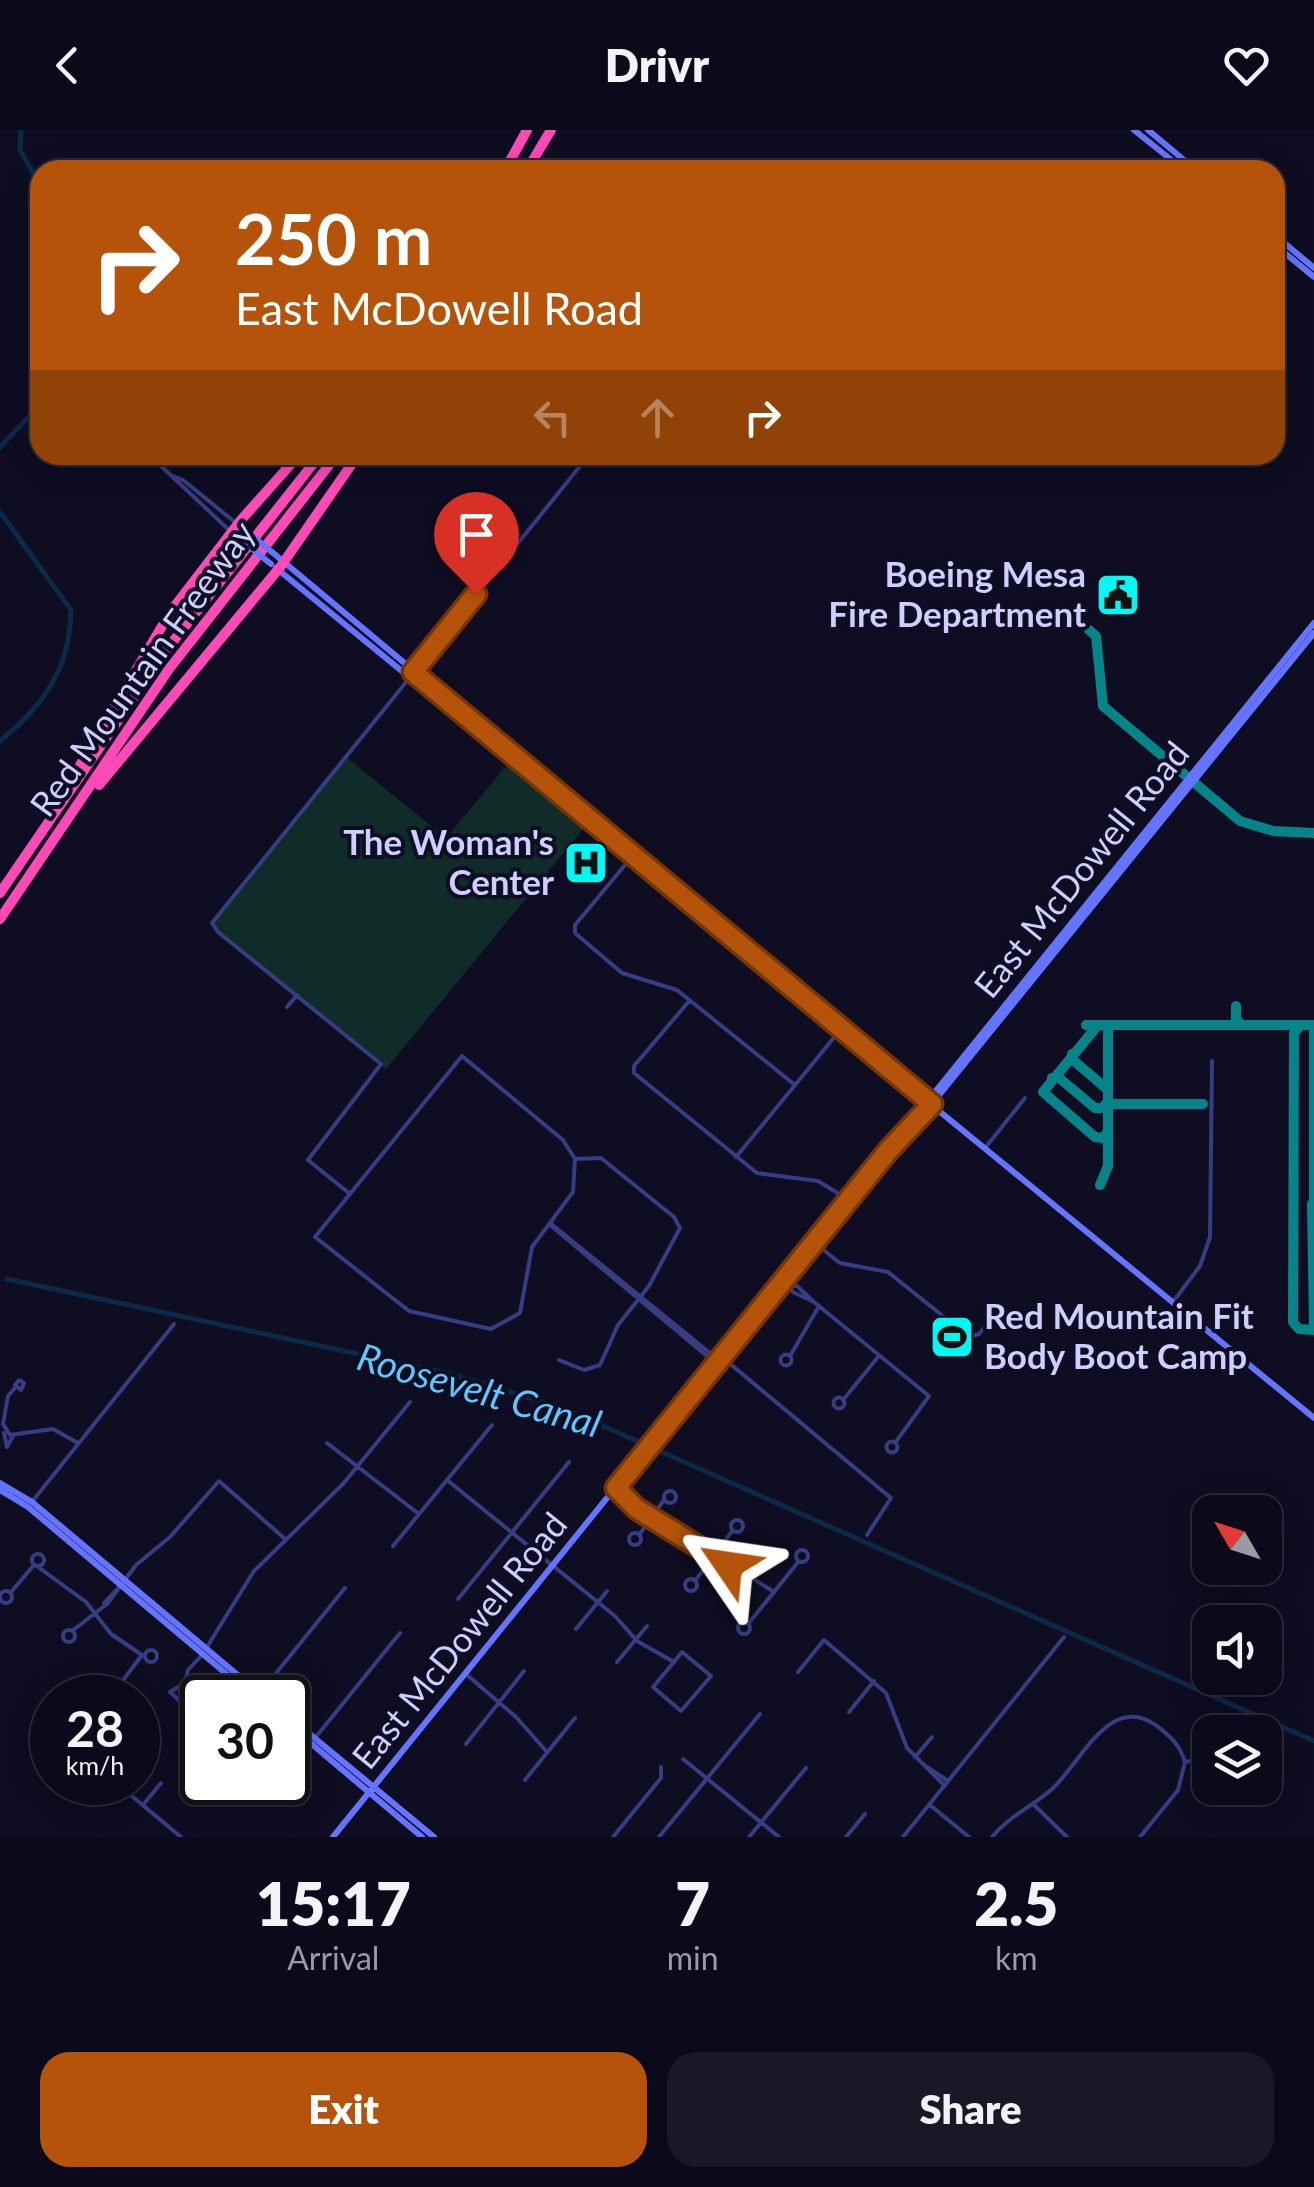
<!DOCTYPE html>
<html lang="en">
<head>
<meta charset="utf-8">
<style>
  body { margin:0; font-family:Lato,sans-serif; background:#181827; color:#f1f3f6; height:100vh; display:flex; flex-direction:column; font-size:38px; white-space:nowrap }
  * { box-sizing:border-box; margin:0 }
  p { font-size:32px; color:#999aa2 }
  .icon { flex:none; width:55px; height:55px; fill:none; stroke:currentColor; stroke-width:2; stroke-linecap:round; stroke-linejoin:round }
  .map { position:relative; height:1707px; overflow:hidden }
  .side { display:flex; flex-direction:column; background:#0a0a1a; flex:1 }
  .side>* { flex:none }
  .hud { position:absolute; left:30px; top:30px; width:1255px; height:305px; border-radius:30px; box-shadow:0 5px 25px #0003,0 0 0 2px #2a2b39; background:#b45309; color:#fff; overflow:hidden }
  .needle { width:65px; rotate:309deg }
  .controls { position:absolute; left:1192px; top:1365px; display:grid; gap:20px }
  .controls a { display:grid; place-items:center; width:90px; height:90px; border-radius:20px; background:#0a0a1a; box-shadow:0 5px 25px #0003,0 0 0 2px #2a2b39; font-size:50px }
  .speed { position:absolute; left:30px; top:1545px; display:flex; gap:20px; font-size:50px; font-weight:700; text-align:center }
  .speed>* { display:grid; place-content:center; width:130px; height:130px; border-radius:50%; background:#0a0a1a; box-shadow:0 5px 25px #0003,0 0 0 2px #2a2b39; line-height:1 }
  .speed small { font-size:25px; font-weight:400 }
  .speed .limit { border:5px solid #111; border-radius:15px; background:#fff; color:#111 }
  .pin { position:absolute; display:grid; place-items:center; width:85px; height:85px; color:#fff; margin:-102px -42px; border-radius:50% 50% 50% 0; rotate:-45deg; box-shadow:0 0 10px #0007 }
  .pin .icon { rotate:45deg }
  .me { position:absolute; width:110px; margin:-55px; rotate:302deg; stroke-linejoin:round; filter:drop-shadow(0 0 8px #0008) }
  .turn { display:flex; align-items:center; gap:35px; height:210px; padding:0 40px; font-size:45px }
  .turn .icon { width:130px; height:130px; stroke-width:2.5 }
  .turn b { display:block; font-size:70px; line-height:85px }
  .lanes { display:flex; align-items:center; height:95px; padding:0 40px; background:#0003; justify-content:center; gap:50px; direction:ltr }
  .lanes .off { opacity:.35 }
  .eta { display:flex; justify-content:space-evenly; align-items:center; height:170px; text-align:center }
  .eta b { font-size:60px; font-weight:800; line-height:70px }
  .primary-button { display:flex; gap:20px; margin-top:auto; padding:20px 40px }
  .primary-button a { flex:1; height:115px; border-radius:30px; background:#b45309; color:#fff; font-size:40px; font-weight:800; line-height:115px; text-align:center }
  .primary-button a+a { background:#181827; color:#f1f3f6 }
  header { display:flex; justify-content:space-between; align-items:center; height:130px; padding:0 40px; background:#0a0a1a; font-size:45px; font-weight:800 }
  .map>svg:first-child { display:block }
</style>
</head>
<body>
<header><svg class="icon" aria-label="back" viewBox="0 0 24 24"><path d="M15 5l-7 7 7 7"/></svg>Drivr<svg class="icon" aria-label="heart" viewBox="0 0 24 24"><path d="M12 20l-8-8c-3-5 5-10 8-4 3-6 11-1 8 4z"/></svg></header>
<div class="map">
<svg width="1314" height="1707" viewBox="0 0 1314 1707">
  <rect width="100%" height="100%" fill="#0e0d22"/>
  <path fill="#0f2c28" d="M345,626L446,708L511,630L588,693L386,939L213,797L214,789Z"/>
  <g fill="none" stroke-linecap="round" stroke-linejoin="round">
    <path stroke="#0b2a48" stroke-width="5" d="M21,0L20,20L40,55
      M0,317L40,275
      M0,382L71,480C70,539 44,575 0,611
      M7,1149L447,1243L560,1277L1314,1611"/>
    <path stroke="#07838a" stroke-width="10" d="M1089,500L1096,506L1103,576L1240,691L1273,701L1314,703
      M1236,876V889L1242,895
      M1086,895H1314
      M1098,895L1043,962L1095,1007L1103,1008L1108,1001
      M1301,895L1294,903L1293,1192L1299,1199L1314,1200
      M1314,898V1079
      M1072,924L1073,930L1108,960
      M1052,948L1058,947L1095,978H1103L1108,971
      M1108,974H1203
      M1100,1055L1108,1036V895
      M1312,1074L1314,1197"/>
    <path stroke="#363d83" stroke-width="4" d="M160,335L229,400
      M172,346L183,350L236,393
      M630,729L575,795V803L622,843L677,860L795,955
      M690,870L634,936V943L757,1043L818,1051L849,1070
      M287,877L297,865
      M462,926L563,1010L575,1029L573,1062L532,1117L520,1183L491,1199L409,1181L315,1107Z
      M985,1018L1025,968
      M736,1027L841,899
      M350,1064L308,1030L381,934L218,802L212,793L589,325
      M550,1093L716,1228
      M549,1094L714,1232
      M815,1113L840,1133L888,1142L969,1207L979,1204L1002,1176
      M785,1151L793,1162L814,1172L797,1156H792
      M814,1172L929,1266L895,1313
      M1173,1172L1200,1136L1210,1107L1212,931
      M780.5 1230a5.5 5.5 0 1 1 11 0a5.5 5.5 0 1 1-11 0Z
      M790,1226L819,1176
      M722,1227L891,1368L867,1405
      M559,1230L584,1240L600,1235L618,1195L649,1156L680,1098L674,1087L601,1028L575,1029
      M19,1250L24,1253L21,1260L15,1255Z
      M15,1258L8,1266L3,1294L10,1305L53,1299L78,1313
      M833.5 1273a5.5 5.5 0 1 1 11 0a5.5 5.5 0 1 1-11 0Z
      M843,1270L878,1227
      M4,1303L7,1317L13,1306
      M886.5 1317a5.5 5.5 0 1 1 11 0a5.5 5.5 0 1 1-11 0Z
      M327,1313L419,1384
      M447,1350L615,1486L637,1511L674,1532L682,1522L711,1546L681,1581L653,1557L674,1532
      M616,1358L635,1375
      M613,1361L774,1462
      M664 1367a6 6 0 1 1 12 0a6 6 0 1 1-12 0Z
      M31,1373L174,1194
      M731 1396a6 6 0 1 1 12 0a6 6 0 1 1-12 0Z
      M629 1409a6 6 0 1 1 12 0a6 6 0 1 1-12 0Z
      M639,1405L664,1370
      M393,1416L492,1295
      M796 1426a6 6 0 1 1 12 0a6 6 0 1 1-12 0Z
      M32 1430a6 6 0 1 1 12 0a6 6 0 1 1-12 0Z
      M38,1437L86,1472L111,1504L142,1525
      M685 1455a6 6 0 1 1 12 0a6 6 0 1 1-12 0Z
      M695,1451L733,1400
      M0 1467a6 6 0 1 1 12 0a6 6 0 1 1-12 0Z
      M11,1462L34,1435
      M458,1469L569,1332
      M104,1473L121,1455
      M738 1498a6 6 0 1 1 12 0a6 6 0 1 1-12 0Z
      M748,1494L799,1431
      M576,1499L607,1461
      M63 1506a6 6 0 1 1 12 0a6 6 0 1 1-12 0Z
      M72,1501L107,1474L136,1435L170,1407L219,1351L284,1408
      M207,1517L254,1441L343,1354L410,1272
      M145 1526a6 6 0 1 1 12 0a6 6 0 1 1-12 0Z
      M617,1532L647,1496
      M798,1542L824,1510L886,1563L907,1618L945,1656
      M466,1544L516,1587L547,1622
      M187,1549L192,1563L184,1575L170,1562L185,1553L188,1540L202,1525
      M121,1553L142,1525
      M260,1563L345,1458
      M117,1568L112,1559L120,1554L126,1560L121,1568
      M849,1582L874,1551
      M315,1608L400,1503
      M466,1614L524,1541
      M915,1627L932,1607
      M683,1629L779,1707
      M1185,1632L1210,1627
      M924,1635L948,1651
      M525,1650L575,1588
      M121,1657L181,1707
      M1033,1674L1067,1707
      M143,1675L161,1653
      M930,1675L969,1707
      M613,1707L661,1648V1637
      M659,1707L760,1584
      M749,1707L806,1638
      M846,1707L865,1684
      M903,1707L1064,1507
      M992,1707C1009,1686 1032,1677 1052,1659C1081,1633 1110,1561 1157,1596C1171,1607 1180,1615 1185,1632L1178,1660L1140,1707"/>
    <path stroke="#6574ff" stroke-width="6" d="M1134,0L1184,40
      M1148,0L1196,40
      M1275,105L1314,138
      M1275,115L1314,147
      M272,422L841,899
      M276,438L1314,1288
      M891,1019L905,1007L1314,503
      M0,1353L32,1372L265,1568
      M0,1360L28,1377L255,1568
      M288,1586L434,1707
      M288,1594L422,1707
      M333,1707L1314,493"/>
    <path stroke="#ff49b7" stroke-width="10" d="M505,40L527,0
      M527,40L551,0
      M79,637L171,481L241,390L299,325
      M99,655L281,436L358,325
      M0,763L167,519L320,325
      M0,789L169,539L337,325"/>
    <path stroke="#6574ff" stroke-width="6" d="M245,400L272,422
      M240,409L271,434"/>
  </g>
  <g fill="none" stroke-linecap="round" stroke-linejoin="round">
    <defs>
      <path id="route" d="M476,464L413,542L932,974L888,1021L616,1358L637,1379L728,1435"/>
    </defs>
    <use href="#route" stroke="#753606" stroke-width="25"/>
    <use href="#route" stroke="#b45309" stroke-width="18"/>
  </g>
  <defs>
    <symbol id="civic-square" viewBox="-11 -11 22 22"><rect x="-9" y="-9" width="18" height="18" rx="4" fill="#00f9f2" stroke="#0e0d22"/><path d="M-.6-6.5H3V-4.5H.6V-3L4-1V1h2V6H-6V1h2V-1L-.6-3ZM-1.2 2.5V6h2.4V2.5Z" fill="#111"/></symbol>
    <symbol id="hospital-square" viewBox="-11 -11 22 22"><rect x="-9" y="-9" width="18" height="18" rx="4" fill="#00f9f2" stroke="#0e0d22"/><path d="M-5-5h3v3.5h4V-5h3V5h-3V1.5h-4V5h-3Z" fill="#111"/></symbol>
    <symbol id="stadium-square" viewBox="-11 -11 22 22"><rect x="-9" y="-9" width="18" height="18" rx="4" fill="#00f9f2" stroke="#0e0d22"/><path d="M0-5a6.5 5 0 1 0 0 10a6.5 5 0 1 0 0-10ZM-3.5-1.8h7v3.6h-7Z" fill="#111"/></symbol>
  </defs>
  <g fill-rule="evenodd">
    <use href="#civic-square" x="1093" y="440" width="50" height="50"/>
    <use href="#hospital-square" x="561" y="708" width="50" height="50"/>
    <use href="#stadium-square" x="927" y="1182" width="50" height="50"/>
  </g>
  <g text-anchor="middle" stroke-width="8" stroke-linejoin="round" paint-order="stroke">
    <g font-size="35" font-weight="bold" fill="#ceceff" stroke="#0e0d22" text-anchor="end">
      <text x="1086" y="457">Boeing Mesa<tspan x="1086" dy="40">Fire Department</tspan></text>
      <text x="554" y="725">The Woman's<tspan x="554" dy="40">Center</tspan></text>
      <text x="984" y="1199" text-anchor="start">Red Mountain Fit<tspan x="984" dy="40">Body Boot Camp</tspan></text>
    </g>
    <g font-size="35" fill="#ceceff" stroke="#0e0d22">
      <text transform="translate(143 539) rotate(-54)" y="12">Red Mountain Freeway</text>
      <text transform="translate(1082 740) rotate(-51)" y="12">East McDowell Road</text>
      <text transform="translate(460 1511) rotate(-51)" y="12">East McDowell Road</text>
    </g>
    <g font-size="38" font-style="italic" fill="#5cc8ff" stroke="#0e0d22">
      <text transform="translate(479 1261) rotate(16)" y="13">Roosevelt Canal</text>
    </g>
  </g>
</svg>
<div class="controls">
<a><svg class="needle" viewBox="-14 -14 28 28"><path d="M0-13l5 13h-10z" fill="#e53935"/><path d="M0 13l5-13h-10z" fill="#999aa2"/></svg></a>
<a><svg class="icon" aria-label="sound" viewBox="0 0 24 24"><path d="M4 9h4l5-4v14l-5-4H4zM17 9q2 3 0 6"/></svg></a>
<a><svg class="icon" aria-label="layers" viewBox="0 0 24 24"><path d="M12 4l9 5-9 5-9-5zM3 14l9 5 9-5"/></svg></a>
</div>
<div class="speed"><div>28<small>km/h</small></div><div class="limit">30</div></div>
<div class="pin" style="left:476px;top:464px;background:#d93025"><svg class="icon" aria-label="arrive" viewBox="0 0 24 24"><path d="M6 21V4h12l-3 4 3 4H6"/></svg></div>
<svg class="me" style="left:728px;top:1435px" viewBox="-20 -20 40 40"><path d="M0-17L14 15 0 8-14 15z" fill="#b45309" stroke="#fff" stroke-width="4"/></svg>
<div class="hud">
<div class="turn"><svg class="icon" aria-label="right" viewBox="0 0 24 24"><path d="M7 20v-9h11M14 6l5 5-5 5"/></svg><div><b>250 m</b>East McDowell Road</div></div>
<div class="lanes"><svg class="icon off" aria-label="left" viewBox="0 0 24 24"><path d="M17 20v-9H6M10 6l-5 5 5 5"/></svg><svg class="icon off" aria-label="ahead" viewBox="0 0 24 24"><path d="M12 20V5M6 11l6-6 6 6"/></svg><svg class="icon" aria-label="right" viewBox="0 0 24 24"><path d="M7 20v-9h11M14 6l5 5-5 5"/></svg></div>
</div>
</div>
<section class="side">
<div class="eta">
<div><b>15:17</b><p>Arrival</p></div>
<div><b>7</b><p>min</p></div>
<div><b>2.5</b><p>km</p></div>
</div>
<div class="primary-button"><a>Exit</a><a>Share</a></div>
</section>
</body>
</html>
